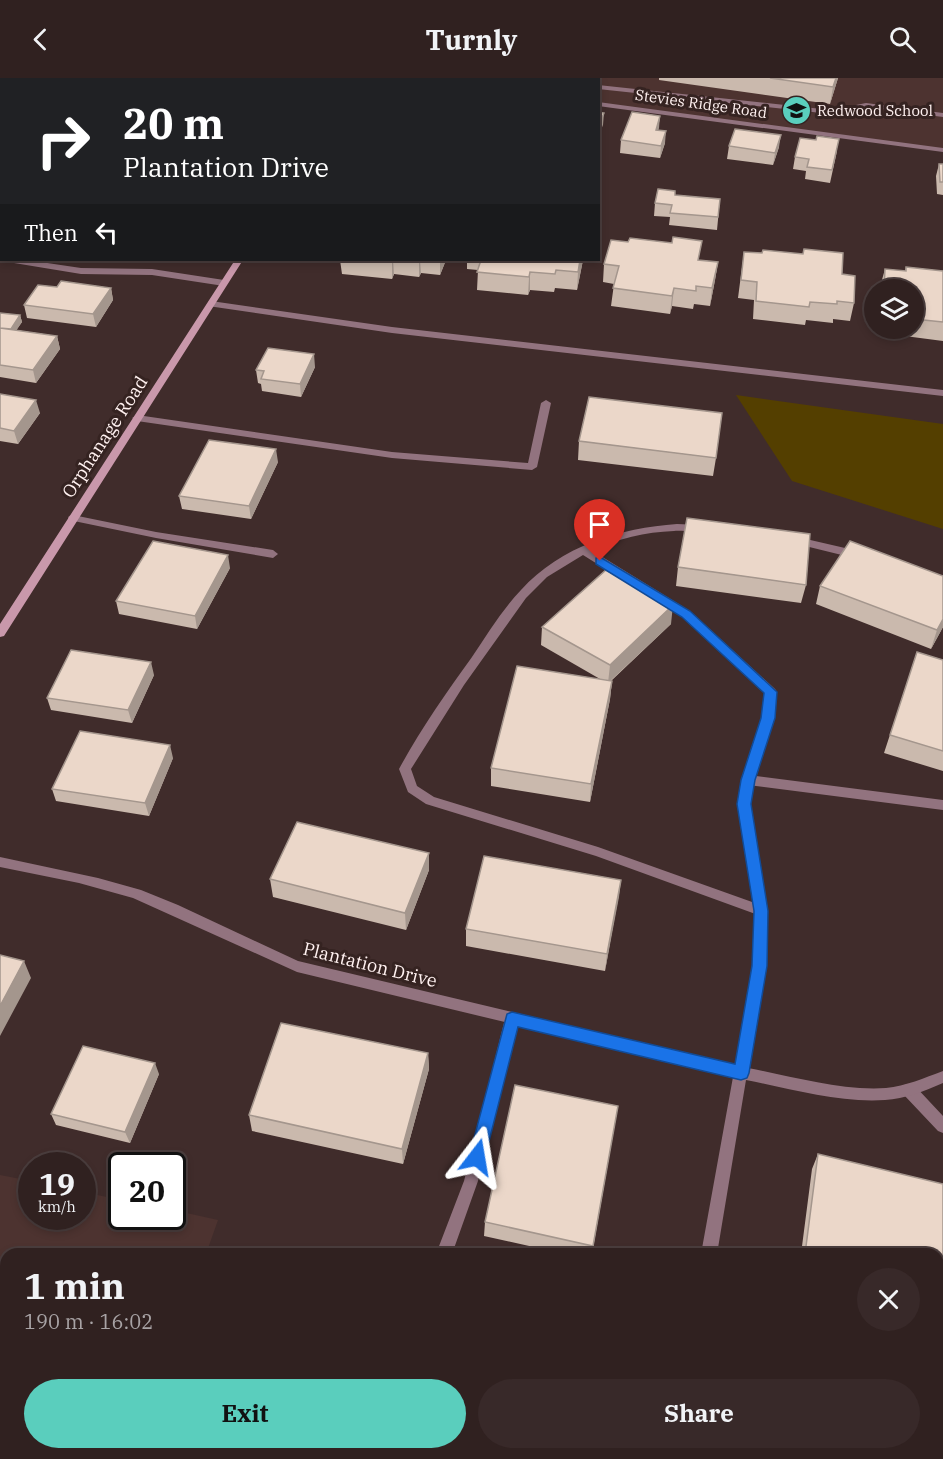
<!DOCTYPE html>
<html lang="en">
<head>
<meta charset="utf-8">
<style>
  body { margin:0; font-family:"IBM Plex Serif",serif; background:#382929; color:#f1f3f6; height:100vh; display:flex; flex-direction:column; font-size:22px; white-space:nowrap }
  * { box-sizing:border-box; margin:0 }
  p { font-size:20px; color:#a8a3a5 }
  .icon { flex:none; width:33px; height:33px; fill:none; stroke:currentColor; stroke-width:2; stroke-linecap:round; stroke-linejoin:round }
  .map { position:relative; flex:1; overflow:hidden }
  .details { position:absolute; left:0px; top:1170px; width:944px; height:212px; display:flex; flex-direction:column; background:#302120; border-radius:18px 18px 0 0; box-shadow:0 3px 9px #0003,0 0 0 2px #4b3e3e }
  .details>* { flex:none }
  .guide { position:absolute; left:0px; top:0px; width:600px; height:183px; box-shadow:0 3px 9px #0003,0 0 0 2px #4b3e3e; background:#202124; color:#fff; overflow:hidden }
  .controls { position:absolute; left:864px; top:201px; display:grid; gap:12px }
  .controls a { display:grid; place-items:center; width:60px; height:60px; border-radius:50%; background:#302120; box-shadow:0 3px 9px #0003,0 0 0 2px #4b3e3e; font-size:30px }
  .speed { position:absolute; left:18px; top:1074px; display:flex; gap:12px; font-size:30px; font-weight:700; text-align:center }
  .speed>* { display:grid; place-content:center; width:78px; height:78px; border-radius:50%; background:#302120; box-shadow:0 3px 9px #0003,0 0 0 2px #4b3e3e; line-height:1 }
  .speed small { font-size:15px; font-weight:400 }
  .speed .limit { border:3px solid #111; border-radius:9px; background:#fff; color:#111 }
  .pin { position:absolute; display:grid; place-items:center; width:51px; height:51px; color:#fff; margin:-62px -26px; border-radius:50% 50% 50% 0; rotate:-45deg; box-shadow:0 0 6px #0007 }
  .pin .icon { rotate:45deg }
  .me { position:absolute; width:66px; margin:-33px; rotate:14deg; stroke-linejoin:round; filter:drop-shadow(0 0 4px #0008) }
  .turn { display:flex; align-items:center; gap:21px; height:126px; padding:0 24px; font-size:27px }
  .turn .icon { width:78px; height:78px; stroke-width:2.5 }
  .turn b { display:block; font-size:42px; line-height:51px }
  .then { display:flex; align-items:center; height:57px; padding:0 24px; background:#0003; gap:12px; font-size:22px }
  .round { display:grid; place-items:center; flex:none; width:63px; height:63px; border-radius:32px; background:#382929 }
  .headline { display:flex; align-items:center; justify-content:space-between; height:102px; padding:0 24px }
  h1 { font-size:36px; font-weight:700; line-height:45px }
  .button { display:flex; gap:12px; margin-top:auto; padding:12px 24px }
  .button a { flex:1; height:69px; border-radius:36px; background:#5acebd; color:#111; font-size:24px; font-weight:700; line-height:69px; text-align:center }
  .button a+a { background:#382929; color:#f1f3f6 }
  header { display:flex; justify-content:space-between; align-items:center; height:78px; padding:0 24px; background:#302120; font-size:27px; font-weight:700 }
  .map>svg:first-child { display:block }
</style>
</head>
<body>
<header><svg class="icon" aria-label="back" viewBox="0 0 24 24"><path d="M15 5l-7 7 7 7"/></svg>Turnly<svg class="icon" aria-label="search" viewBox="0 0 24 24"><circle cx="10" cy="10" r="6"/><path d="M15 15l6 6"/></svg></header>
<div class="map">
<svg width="943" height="1381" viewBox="0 0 943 1381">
  <rect width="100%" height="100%" fill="#402c2b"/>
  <path fill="#4d3330" d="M473,0H943V72L599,26L598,2Z
    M0,1097L31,1103L32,1138H82L83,1114L121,1122L122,1138H172L173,1132L218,1142L206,1176H6V1376H132L130,1381H0Z"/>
  <path fill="#543f00" d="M736,317L943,346V451L792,403Z"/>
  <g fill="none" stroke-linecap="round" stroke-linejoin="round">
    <path fill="#92737f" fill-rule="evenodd" d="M598,7L831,32L866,25L943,35V39L866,29L831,36L598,11Z
      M0,176H2V182H0Z
      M10,182H27L81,190L152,191L224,202L228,205L224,208L152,197L81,196L14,185Z
      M211,223L392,249L943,312V318L392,255L208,228V224Z
      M546,322L551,325L537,389L532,392L392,380L137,343L132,340L137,337L392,374L528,385L541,325Z
      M73,437L156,454L273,472L278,476L273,480L156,460L69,442L68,440L69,438Z
      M677,446L701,447L706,450C699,456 684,452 674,453C645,454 618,461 591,472L690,533L775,611L777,614L775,617H767L682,539L583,477L547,499L526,520L464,607L411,691L417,708L434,719L598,769L766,829L767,833L766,837L761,838L596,778L426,726L408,714L399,691C420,652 446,615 472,579C487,557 502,532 521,512C561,468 620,450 677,446Z
      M793,458L858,473L863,477L858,481L789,464L788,462Z
      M748,697L943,722V732L748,707L744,705L742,702L744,699Z
      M512,935L517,937L519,941L478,1103L452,1176H436L464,1103L505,941L507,937Z
      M909,1006L914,1007L943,1038V1055L938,1053L904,1017L902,1012L904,1007Z
      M938,1322L943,1323V1339L938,1338Z
      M259,1376H278L276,1381H257Z"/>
    <path fill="#92737f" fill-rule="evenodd" d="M469,0L481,2H470Z
      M598,24L943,70V74L598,28Z
      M771,610L777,614L774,640L754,702L751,726L767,833L766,888L748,990C792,998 840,1013 886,1010C906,1008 924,1000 943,993V1005C924,1013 905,1021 885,1022C839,1025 791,1011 746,1002L717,1176H701L733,999L297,894L133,820L79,805L0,789V779L98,800L141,812L178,827L298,883L735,987L752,888L755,833L739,726L742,702L762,640L765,614Z
      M668,1376H684L683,1381H667Z"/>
    <path fill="#c998ab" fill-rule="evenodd" d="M349,0H357L349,2Z
      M235,182H243L4,558L0,559V546Z"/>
  </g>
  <path fill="#cab9ad" d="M262,0H307L306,2H262Z
    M659,0H838L830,26L659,2Z
    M660,38L658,52L665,65L660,80L620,75L621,62Z
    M729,68L779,69L773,87L727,81Z
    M837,73L830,105L805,101L806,93L793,91L795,79Z
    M939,86H943V117L937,116L936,98Z
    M675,117L720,121L717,152L669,147L670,139L654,138L655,125Z
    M744,174L842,196L854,225L850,243L833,241V245L806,242L805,247L753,241L754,222L738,220Z
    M340,182H446L440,197L421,195L419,199L394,196L392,201L342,196Z
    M467,182H583L577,212L555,210L554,214L530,212L528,217L477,212L478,192L467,191Z
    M699,182L718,184L715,202L710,228L694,226L693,231L672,228L670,236L611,228L614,206L603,204L604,186Z
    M906,189L943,193V263L897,257V250H914V212H880V209L885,191L905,193Z
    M111,210L113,222L96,249L27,240L24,227Z
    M0,235L20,237L22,244L16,252L57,258L60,271L36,305L0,299Z
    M315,289L301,319L262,313L261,306L258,305L256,292Z
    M0,316L40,335L18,366L0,363Z
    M579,363L716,380L713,398L578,382Z
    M278,384L251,441L182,431L179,418Z
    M678,489L806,507L801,525L676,508Z
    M230,490L197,551L119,536L116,523Z
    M943,498V549L931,571L816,526L820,508Z
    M671,546L611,603H612L610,621L590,724L491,708V690L600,601L541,567L542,549Z
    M917,574L943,582V693L884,675Z
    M154,597L132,645L51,632L47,620Z
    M173,680L149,738L56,723L52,711Z
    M429,775V792L406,852L273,819L270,801Z
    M621,802L605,893L466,868V851Z
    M428,975L429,991L403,1086L252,1053L249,1037Z
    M159,996L130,1065L56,1047L51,1036Z
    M618,1028L592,1176H565L484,1158L485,1144Z
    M818,1076L943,1106V1294L938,1292V1176H801L812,1091Z
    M780,1376H929V1381H780Z"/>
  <path fill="#a4968d" d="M296,0H307L306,2H295Z
    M836,0H838L830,26L833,9Z
    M604,35L603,47L598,59V49Z
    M660,38L659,50L655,64L656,52Z
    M666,53L665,65L660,80L661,68Z
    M781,57L779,69L773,87L775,75Z
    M392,182H393L394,196L392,201Z
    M419,182H420L421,195L419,199Z
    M440,182H446L440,197Z
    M580,182H583L577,212L578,194Z
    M718,184L715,202L710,228L712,210Z
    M530,194V212L528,217L529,199Z
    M111,210L113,222L96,249L93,236Z
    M674,210L672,228L670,236L672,218Z
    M20,237L22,244L12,259L10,253Z
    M57,258L60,271L36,305L33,292Z
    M314,276L315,289L301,319L300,306Z
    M36,322L40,335L18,366L14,353Z
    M276,371L278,384L251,441L249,428Z
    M228,477L230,490L197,551L195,538Z
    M673,527L671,546L608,605L610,587Z
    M943,541V549L931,571L937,552Z
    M151,584L154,597L132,645L128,632Z
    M612,603L610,621L590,724L591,706Z
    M170,667L173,680L149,738L145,725Z
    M429,775V792L406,852L405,835Z
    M621,802L619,819L605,893L607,876Z
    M24,883L31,900L0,958V928Z
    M428,975L429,991L403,1086L402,1071Z
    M155,985L159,996L130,1065L125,1054Z"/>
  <path fill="#ebd7c9" stroke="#a4968d" stroke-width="1.5" d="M770,0H836L833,9Z
    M598,34L604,35L598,49Z
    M632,34L660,38L656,52L666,53L661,68L621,62Z
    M735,51L781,57L775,75L729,68Z
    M817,58L839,61L832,92L807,89L809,81L795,79L800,60L816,62Z
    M939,86H943V104H940Z
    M658,111L675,113V117L720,121L718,139L670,135L672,127L655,125Z
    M673,159L702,163L698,182L718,184L712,210L696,208V213L674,210L672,218L613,210L619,188L604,186L611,162L628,164L630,160L672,165Z
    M804,171L843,175L842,196L855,198L854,225L837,223V226L810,224L809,229L756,223L757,204L741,202L744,174L762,175L763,172L803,176Z
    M481,182H580L578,194L556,192L555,196L530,194L529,199L477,194Z
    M906,189L943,193V244L914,241V212H884L885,191L906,193Z
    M61,203L111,210L93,236L24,227L38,207L57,209Z
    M0,235L20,237L11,251L0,250Z
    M0,250L57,258L33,292L0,287Z
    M268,270L314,276L300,306L261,301L264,293L256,292Z
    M0,316L36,322L14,353L0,350Z
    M589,319L722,335L716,380L579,363Z
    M209,362L276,371L249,428L179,418Z
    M687,440L810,456L806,507L678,489Z
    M153,463L228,477L195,538L116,523Z
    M850,463L943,498V541L937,552L820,508Z
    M606,492L673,527L610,587L542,549Z
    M71,572L151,584L128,632L47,620Z
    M917,574L943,582V673L890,657Z
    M517,588L612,603L591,706L491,690Z
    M80,653L170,667L145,725L52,711Z
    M297,744L429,775L405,835L270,801Z
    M484,778L621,802L607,876L466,851Z
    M0,877L24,883L0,928Z
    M281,945L428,975L402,1071L249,1037Z
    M83,968L155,985L125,1054L51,1036Z
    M515,1007L618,1028L593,1168L485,1144Z
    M818,1076L943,1106V1279L938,1277V1176H805Z
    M360,1376H534L538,1381H352Z
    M786,1376H929V1381H785Z"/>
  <path fill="#1a73e8" stroke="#114b97" stroke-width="1.5" d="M600,479L690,533L777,614L775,640L755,702L751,726L768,833L767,888L749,995L747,1000L741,1002L518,949L485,1079L483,1085L477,1087L471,1085L469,1079L507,936L512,934L735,986L752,888L754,833L737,726L741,702L761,640L764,615L682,539L596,486V480Z"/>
  <defs>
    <symbol id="school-disc" viewBox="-11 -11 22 22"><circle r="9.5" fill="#5acebd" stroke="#352321"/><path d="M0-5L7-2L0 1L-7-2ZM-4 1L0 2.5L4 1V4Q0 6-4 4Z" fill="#111"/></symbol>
  </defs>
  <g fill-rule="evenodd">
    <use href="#school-disc" x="780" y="16" width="33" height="33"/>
  </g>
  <g text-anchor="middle" stroke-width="6" stroke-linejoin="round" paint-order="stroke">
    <g font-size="15" fill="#fff1f0" stroke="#352321">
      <text transform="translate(701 26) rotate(8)" y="5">Stevies Ridge Road</text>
    </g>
    <g font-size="15" fill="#fff1f0" stroke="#352321" text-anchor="start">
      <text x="817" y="38">Redwood School</text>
    </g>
    <g font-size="18" fill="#fff1f0" stroke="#352321">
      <text transform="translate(105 359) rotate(-57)" y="6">Orphanage Road</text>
      <text transform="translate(370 887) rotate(14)" y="6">Plantation Drive</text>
    </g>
  </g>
</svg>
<div class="controls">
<a><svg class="icon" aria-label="layers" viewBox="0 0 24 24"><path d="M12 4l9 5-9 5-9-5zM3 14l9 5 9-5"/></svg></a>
</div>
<div class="speed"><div>19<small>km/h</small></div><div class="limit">20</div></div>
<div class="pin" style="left:600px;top:483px;background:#d93025"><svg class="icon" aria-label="arrive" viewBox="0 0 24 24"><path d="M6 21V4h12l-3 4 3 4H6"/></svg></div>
<svg class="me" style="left:477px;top:1079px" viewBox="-20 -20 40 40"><path d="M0-17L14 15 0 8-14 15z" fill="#1a73e8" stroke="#fff" stroke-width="4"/></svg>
<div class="guide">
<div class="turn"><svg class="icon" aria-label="right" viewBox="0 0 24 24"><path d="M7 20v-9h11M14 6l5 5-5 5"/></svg><div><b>20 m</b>Plantation Drive</div></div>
<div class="then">Then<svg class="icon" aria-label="left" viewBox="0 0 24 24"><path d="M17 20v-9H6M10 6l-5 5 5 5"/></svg></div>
</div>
<section class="details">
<div class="headline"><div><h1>1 min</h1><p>190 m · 16:02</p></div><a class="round"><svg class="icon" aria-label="close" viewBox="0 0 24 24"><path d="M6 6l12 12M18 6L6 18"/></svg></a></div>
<div class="button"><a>Exit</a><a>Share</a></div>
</section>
</div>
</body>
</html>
